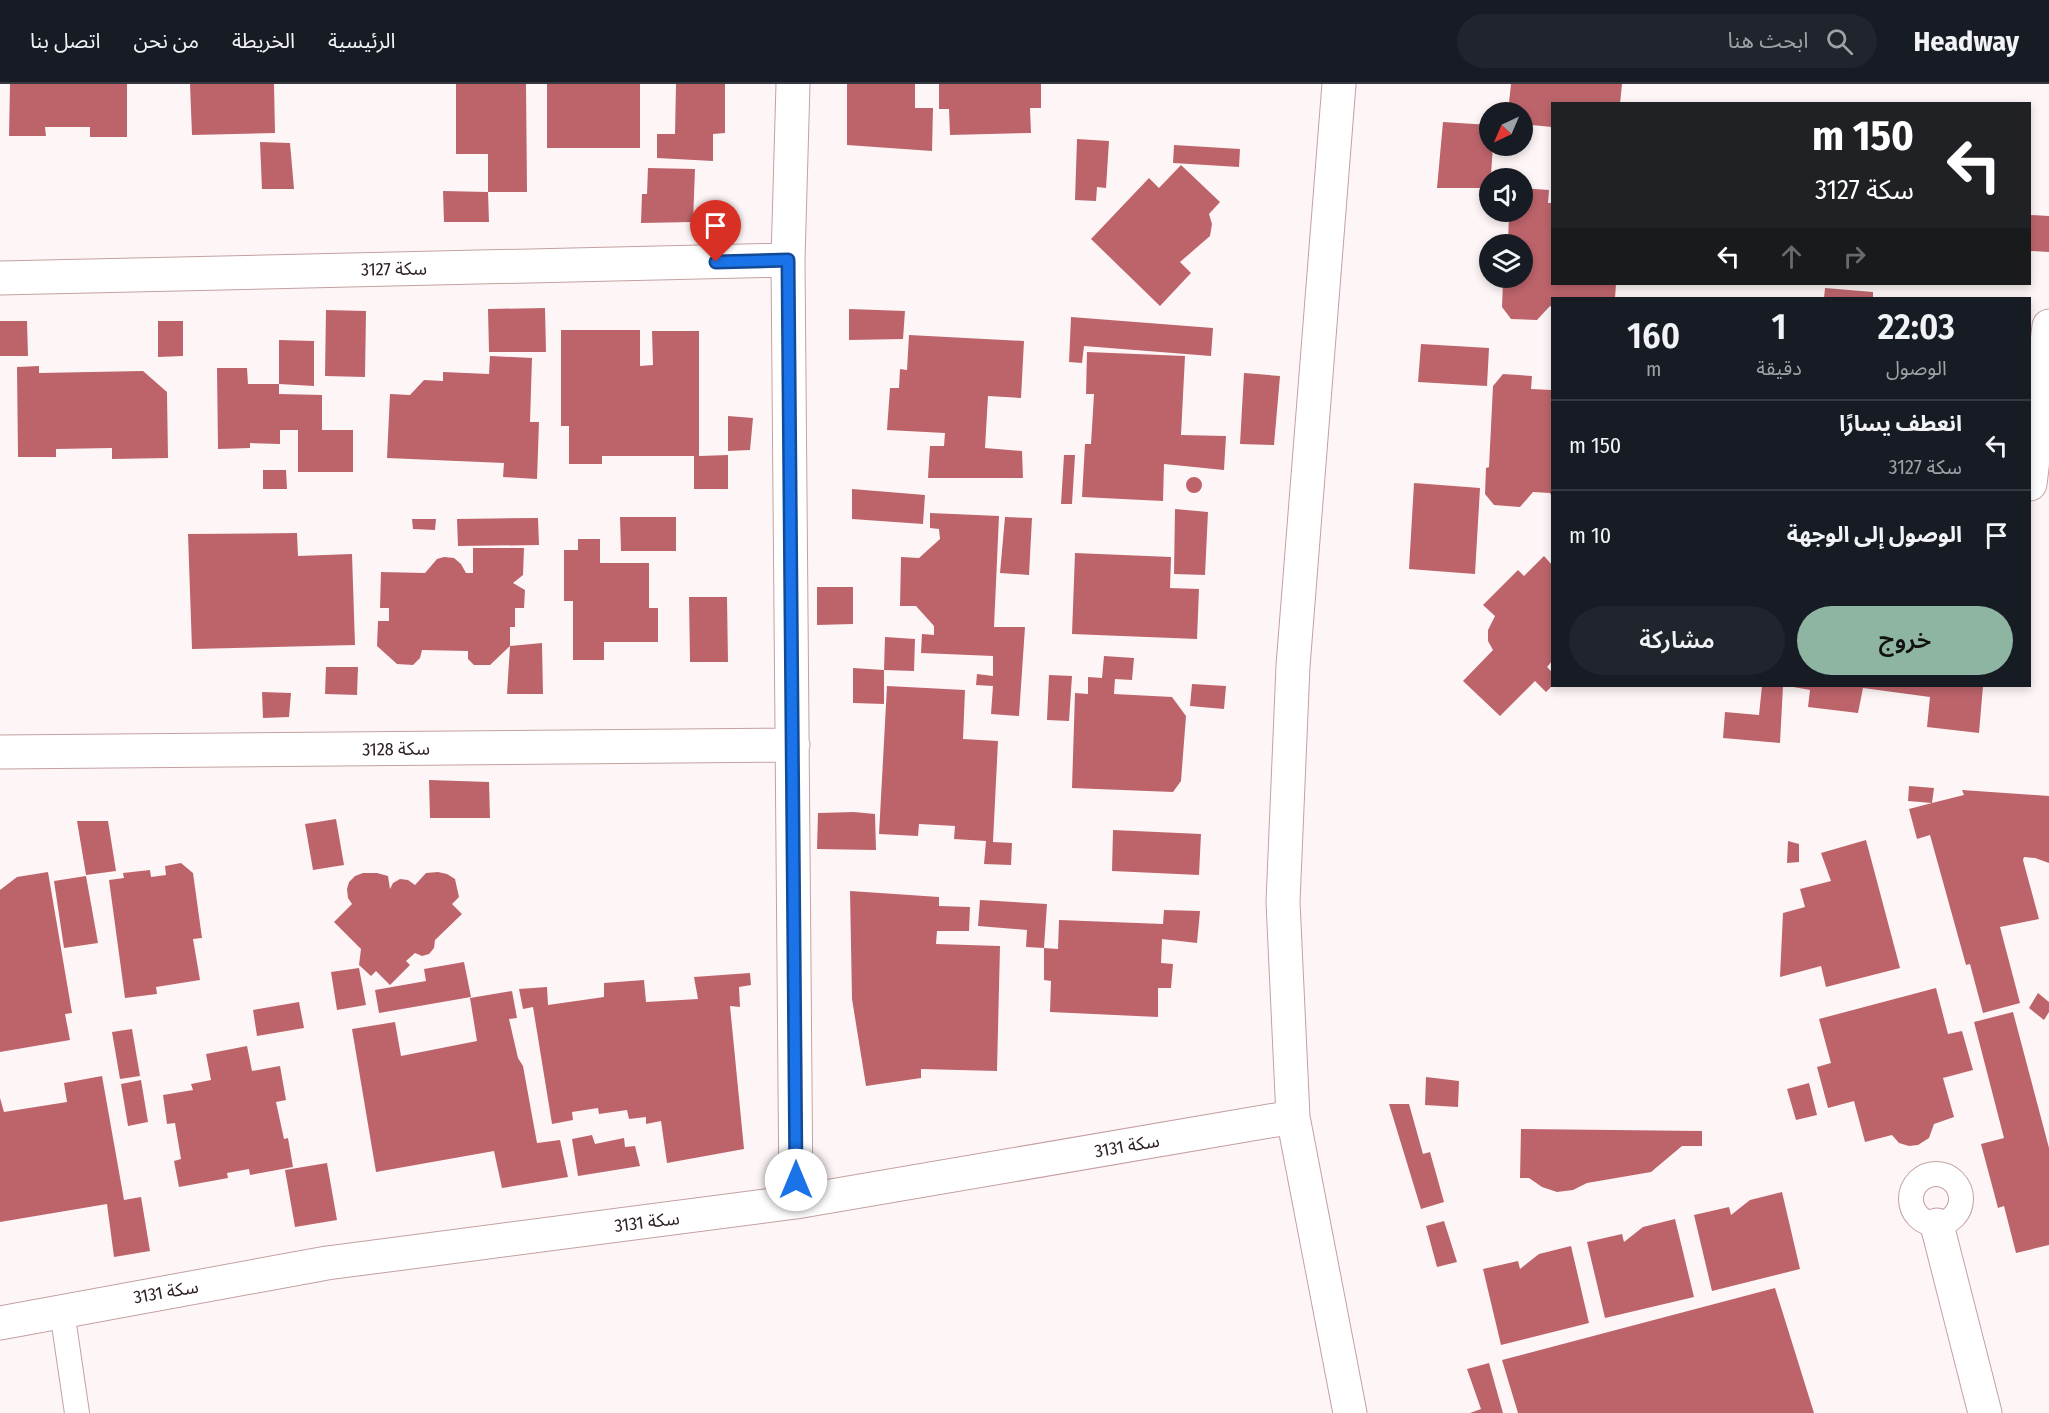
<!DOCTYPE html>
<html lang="ar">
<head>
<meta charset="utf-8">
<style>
  body { margin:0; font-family:"Fira Sans Condensed","Noto Sans Arabic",sans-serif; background:#20242c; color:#f1f3f6; direction:rtl; height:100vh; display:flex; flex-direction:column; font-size:22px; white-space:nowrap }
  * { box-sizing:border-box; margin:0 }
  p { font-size:20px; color:#9ea1a6 }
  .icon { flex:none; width:33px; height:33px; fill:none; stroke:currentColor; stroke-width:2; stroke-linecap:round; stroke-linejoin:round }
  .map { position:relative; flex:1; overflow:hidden; direction:ltr }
  .side { position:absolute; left:1551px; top:213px; width:480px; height:390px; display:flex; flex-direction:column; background:#171b24; border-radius:0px; box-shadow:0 3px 9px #0003; direction:rtl }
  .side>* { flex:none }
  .top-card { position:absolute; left:1551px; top:18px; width:480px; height:183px; border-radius:0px; box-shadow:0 3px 9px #0003; direction:rtl; background:#202124; color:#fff; overflow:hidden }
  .needle { width:39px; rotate:224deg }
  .fabs { position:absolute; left:1479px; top:18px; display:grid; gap:12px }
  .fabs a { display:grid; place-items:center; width:54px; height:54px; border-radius:50%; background:#171b24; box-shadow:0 3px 9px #0003; font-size:30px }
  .pin { position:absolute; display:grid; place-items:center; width:51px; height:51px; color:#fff; margin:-62px -26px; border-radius:50% 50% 50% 0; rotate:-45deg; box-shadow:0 0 6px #0007 }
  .pin .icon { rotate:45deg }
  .me { position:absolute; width:66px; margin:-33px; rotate:0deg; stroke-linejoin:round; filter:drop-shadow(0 0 4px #0008) }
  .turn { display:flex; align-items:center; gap:21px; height:126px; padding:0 18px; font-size:27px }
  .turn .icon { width:78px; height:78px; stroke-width:2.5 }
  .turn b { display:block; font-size:42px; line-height:51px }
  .lanes { display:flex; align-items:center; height:57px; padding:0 18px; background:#0003; justify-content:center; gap:30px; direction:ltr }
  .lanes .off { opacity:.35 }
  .eta { display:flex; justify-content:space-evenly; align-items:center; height:102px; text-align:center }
  .eta b { font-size:36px; font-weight:600; line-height:42px }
  .button { display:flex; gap:12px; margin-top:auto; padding:12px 18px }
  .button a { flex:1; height:69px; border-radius:36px; background:#8eb5a1; color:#111; font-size:24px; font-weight:600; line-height:69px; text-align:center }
  .button a+a { background:#20242c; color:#f1f3f6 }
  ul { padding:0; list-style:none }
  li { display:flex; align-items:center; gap:18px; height:90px; padding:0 18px; border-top:2px solid #363941 }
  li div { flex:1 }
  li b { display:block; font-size:22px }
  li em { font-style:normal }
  header { display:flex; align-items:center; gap:36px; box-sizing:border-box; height:84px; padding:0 30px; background:#171b24; border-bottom:2px solid #363941 }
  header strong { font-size:28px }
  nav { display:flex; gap:33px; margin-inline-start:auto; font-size:21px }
  .search { width:420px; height:54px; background:#20242c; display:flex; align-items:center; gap:15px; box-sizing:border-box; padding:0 21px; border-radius:33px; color:#9ea1a6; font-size:22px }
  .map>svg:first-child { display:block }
</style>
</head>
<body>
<header>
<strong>Headway</strong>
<div class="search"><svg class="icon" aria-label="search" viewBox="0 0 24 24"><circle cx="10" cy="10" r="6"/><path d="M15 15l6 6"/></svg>ابحث هنا</div>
<nav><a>الرئيسية</a><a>الخريطة</a><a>من نحن</a><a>اتصل بنا</a></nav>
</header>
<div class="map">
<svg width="2049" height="1329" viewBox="0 0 2049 1329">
  <rect width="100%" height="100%" fill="#fef6f6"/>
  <path fill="#bd646b" d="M10,0H127V53H90V43H45L46,52H9Z
    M190,0H274L275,49L192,51Z
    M456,0H526L527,108H488V70H456Z
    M547,0H640V64H547Z
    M676,0H725V49L713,50V77L657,74V50H675Z
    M847,0H915V24H933L932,67L847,61Z
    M939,0H1041V24H1030L1031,49L950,51L949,25H939Z
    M1511,0H1622L1620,20H1552V43L1522,40V28H1508Z
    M1443,38L1490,41V62H1493L1490,104H1437Z
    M1077,55L1109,57L1106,104L1097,103L1096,117L1075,116Z
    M260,58L290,59L294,105H262Z
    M1174,61L1240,65L1239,83L1173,79Z
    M1181,81L1220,118L1209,130L1212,140L1210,152L1180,178L1191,189L1160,222L1091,155L1149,94L1159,104Z
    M648,84L695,85L693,138L641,139L642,110H647Z
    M1522,104L1549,106L1548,119H1552V200H1616L1615,214H1552V223L1550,222L1537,236L1511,235L1502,223L1503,197L1506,198V194H1522V160H1508L1509,128H1522Z
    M443,107L488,108L489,138H444Z
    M2030,131L2049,132V168L2030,167Z
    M1825,204L1873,208V214H1824Z
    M545,224L546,268H489L488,225Z
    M849,225L905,227L903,255L849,256Z
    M326,226L366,227L365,293L325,292Z
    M1071,233L1213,244L1211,272L1084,262L1082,279L1069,278Z
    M0,237H27L28,272H0Z
    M158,237H183V272L158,273Z
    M561,246H640V282L653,281L652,247H699V372L728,371V405H694V372H602V380H569V342H561Z
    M909,251L1024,257L1021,314L988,312L985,364L1022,367L1023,394H928L930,362H944L945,349L887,346L890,304H899L900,285L907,286Z
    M279,256L314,257V302L279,300V310L322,311V346H353V388H298V346H280V360L250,359V364L218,365L217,284H247L248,300H279Z
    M1421,260L1489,264L1487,302L1418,298Z
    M1087,268L1185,272L1181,351L1226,352L1224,386L1164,380L1163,417L1082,413L1085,360H1091L1094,310H1086Z
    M490,272L532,274L530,338H539L537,395L503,393L504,379L387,374L390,310L410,311L424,296L443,297V288L489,290Z
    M39,282V289L143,287L167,308L168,374L112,375V364L56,365V373H18L17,283Z
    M1244,289L1280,292L1274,361L1240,360Z
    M1503,290L1532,292L1531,305L1552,306V413L1550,409L1533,408L1520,423L1494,421L1485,410L1486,384L1489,383L1493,302Z
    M728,332L753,334L750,366L728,367Z
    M1064,371H1075L1072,420H1061Z
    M263,386H286L287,405H263Z
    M1186 401a8 8 0 1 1 16 0a8 8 0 1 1-16 0Z
    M1414,399L1480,404L1475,490L1409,485Z
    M852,405L925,411L923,440L852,435Z
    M1175,425L1208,428L1205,491L1174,490Z
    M930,429L999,432L994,543H1025L1019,632L991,630L993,602L976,601L977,590L993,592V572L921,569L922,550L934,551V542L916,522H900L901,473L919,474L940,455L939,445L930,444Z
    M620,433H676V467H621Z
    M1005,433L1032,434L1029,491L1000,489Z
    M538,434L539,461L458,462L457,435Z
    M412,435H436L435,446L413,445Z
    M297,449L298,472L352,470L355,561L192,565L188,450Z
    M578,455H600V479H649V524H658V558H604V576H573V517H564V466H578Z
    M473,464H524L523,491L513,499L525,506L524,524H515V543H510V562L542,559L543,610H507L510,562L490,581H474L468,575V567L422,566L420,574L413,581L397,580L377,562L378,537H389V524H380L381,488L425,489L437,475L444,473L454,474L461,480L466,489H473Z
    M1075,469L1171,473L1170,504L1199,505L1197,555L1072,550Z
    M1544,472L1552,481V577L1547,583L1552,588V602L1546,608L1535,597L1500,632L1463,597L1493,566L1488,557V546L1495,532L1483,521L1518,486L1524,492Z
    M817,503H853V540L817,541Z
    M689,513H727L728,578H690Z
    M885,553L915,555L914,587L884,586Z
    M1104,572L1134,574L1132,596L1115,595L1114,610L1172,613L1186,632L1181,697L1173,708L1072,704L1075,609L1088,610V593L1102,594Z
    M326,583H358L357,611L325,610Z
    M853,584L884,586V620L853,619Z
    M1049,591L1072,592L1069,637L1047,636Z
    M1192,600L1226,602L1224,625L1190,622Z
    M887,602L965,606L963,655L998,657L993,758L1012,759L1011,781L984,780L986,757L954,755L955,742L919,740L918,752L879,750Z
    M1762,602H1783L1780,659L1723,654L1725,628L1759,631Z
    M1788,602H1983L1979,649L1927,643L1930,613L1863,604L1858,629L1808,623L1810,606Z
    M262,608L291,609L289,633L263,634Z
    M429,696L489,698L490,734H430Z
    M1909,702L1934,704L1932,719L1964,711L1962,706L2049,712V779L2035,774L2024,773L2023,776L2039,835L2000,843L2020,919L1983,929L1970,880L1966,881L1930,751L1917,755L1909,725L1932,719L1908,717Z
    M854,728L875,730L876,766L817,765L818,729Z
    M336,735L344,781L313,786L305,740Z
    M77,737H108L116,787L86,791Z
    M1113,746L1201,750L1199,791L1112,787Z
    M1866,756L1900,884L1826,903L1821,882L1780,893L1783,829L1805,823L1800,805L1831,797L1821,769Z
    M1788,757L1799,760V778L1787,779Z
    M181,779L193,789L202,854L193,855L200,896L156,903L157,910L125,914L109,796L124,794L123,789L150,786L151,793L166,791L165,782Z
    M48,788L72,929L65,930L70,956L0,968V806L17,793Z
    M438,788L447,790L455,795L459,813L452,820L462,830L435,856L434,864L429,870L422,872L415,869L406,877L410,881L390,901L376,887L371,892L359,881L361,865L334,838L352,820L348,814L347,805L349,798L355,792L363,789H377L388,792L390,805L393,799L400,795L408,796L415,801L426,789Z
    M86,792L98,859L64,864L54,797Z
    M850,807L939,813V822L970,823L969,847H937L936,860L1000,862L997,987L921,985V994L866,1002L852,915Z
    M980,816L1047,820L1044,864L1026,863L1027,846L978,842Z
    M1164,826L1200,827L1197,859L1162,855L1161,879L1173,880L1171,904H1158V933L1050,928L1051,897L1044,896V864L1058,865L1059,836L1163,840Z
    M464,878L471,913L379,929L375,906L426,897L424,885Z
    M359,884L366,921L337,926L331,888Z
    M750,889L751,901L739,903L740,923L730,922L744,1065L667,1079L661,1037L646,1040V1033L629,1035L627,1026L599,1030L598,1024L572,1028L573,1036L552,1040L533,923L523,925L519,905L547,903L548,921L604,913V899L644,896L646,918L698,915L694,893Z
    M1936,904L1948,950L1962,947L1973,986L1943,994L1954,1033L1934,1040L1929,1054L1918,1061L1909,1062L1899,1059L1892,1051L1865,1058L1854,1017L1828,1024L1817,983L1831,979L1819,935Z
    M512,907L517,934L509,935L518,974L523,982L537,1059L560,1056L568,1093L502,1104L494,1067L376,1088L352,945L395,938L401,972L477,957L470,914Z
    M2038,909L2049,918V928L2044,936L2029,924Z
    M299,918L304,944L257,952L253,926Z
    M2013,928L2049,1064V1161L2016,1169L2004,1122L1998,1124L1981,1060L2004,1054L1974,938Z
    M132,945L140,992L120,995L112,948Z
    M247,962L252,987L280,982L286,1016L276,1018L284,1055L288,1054L293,1083L250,1091L249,1085L227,1089L228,1094L179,1103L174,1077L181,1075L175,1039L167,1040L163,1011L193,1006L191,1000L211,996L206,970Z
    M102,992L124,1116L141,1113L150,1167L114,1173L107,1120L0,1138V1014L4,1028L67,1018L64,999Z
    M1426,993L1459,997L1458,1023L1425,1021Z
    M141,996L148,1038L128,1042L121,1000Z
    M1809,999L1817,1031L1796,1036L1787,1005Z
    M1389,1020H1409L1423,1070L1430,1068L1444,1118L1421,1125Z
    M1521,1045L1702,1047V1062H1682L1651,1088L1587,1099L1573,1106L1557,1108L1542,1103L1529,1094H1520Z
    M592,1051L595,1060L624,1054L625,1063L635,1062L640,1082L578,1092L572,1055Z
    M327,1079L337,1136L295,1143L285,1086Z
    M1782,1108L1800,1185L1712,1207L1694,1131L1729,1123L1731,1131L1750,1116Z
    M1675,1135L1694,1213L1605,1234L1587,1158L1622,1150L1624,1158L1643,1143Z
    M1444,1137L1457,1178L1437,1183L1426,1142Z
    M1571,1162L1589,1239L1501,1261L1483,1185L1518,1177L1520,1185L1539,1170Z
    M1775,1204L1814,1329H1518L1502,1276Z
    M1489,1279L1503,1329H1470L1481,1325L1467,1285Z"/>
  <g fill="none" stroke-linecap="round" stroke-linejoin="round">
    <defs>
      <path id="lane" d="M1911 1115a25 25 0 1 1 50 0a25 25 0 1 1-50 0Z
        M62,1227L77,1329"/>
      <path id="street" d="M793,0L788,176L796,1118
        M1339,0L1293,582L1283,818L1293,1033L1350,1329
        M0,194L788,176
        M2030,400L2049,242
        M0,668L793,661
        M1937,1141L1985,1329
        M0,1239L327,1179L796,1118L1293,1033"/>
    </defs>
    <use href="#lane" stroke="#c4a0a1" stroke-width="26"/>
    <use href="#street" stroke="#c4a0a1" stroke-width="35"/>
    <use href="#lane" stroke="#fff" stroke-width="24"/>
    <use href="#street" stroke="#fff" stroke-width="33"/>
  </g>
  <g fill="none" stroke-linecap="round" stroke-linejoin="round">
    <defs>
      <path id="route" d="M716,178L788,176L796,1096"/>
    </defs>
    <use href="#route" stroke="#114b97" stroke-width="15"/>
    <use href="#route" stroke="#1a73e8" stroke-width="10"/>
  </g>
  <g text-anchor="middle" stroke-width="6" stroke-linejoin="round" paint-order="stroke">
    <g font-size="18" fill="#2f2122" stroke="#fff">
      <text transform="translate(394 185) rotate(-1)" y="6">سكة 3127</text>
      <text transform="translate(396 665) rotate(-1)" y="6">سكة 3128</text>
      <text transform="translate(1127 1062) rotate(-10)" y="6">سكة 3131</text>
      <text transform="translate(647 1138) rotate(-7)" y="6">سكة 3131</text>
      <text transform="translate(166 1208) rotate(-10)" y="6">سكة 3131</text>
    </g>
  </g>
</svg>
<div class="fabs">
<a><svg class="needle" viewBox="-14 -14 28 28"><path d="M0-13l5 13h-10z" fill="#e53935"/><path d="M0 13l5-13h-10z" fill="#9ea1a6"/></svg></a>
<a><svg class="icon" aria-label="sound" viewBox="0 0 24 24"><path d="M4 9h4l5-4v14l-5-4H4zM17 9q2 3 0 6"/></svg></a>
<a><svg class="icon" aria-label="layers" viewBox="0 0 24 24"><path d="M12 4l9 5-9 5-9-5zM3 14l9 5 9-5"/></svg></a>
</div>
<div class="pin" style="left:716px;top:178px;background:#d93025"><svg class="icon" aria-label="arrive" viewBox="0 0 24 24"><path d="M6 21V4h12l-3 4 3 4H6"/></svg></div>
<svg class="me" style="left:796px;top:1096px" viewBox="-20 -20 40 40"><circle r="19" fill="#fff"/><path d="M0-13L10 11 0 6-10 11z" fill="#1a73e8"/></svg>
<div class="top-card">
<div class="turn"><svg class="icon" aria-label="left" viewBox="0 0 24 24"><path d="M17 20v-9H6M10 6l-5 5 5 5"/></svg><div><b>150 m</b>سكة 3127</div></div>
<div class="lanes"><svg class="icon" aria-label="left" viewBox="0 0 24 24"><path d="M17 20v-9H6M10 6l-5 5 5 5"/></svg><svg class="icon off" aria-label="ahead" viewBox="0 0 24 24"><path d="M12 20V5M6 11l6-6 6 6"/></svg><svg class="icon off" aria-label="right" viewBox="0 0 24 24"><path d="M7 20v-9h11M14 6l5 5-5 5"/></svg></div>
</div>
<section class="side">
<div class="eta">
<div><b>22:03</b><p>الوصول</p></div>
<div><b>1</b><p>دقيقة</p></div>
<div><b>160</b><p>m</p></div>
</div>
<ul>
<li><svg class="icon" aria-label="left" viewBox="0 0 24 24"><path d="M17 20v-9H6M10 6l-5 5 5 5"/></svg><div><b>انعطف يسارًا</b><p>سكة 3127</p></div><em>150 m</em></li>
<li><svg class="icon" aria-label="arrive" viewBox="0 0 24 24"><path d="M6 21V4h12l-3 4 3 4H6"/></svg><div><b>الوصول إلى الوجهة</b></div><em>10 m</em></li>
</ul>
<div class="button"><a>خروج</a><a>مشاركة</a></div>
</section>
</div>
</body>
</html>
